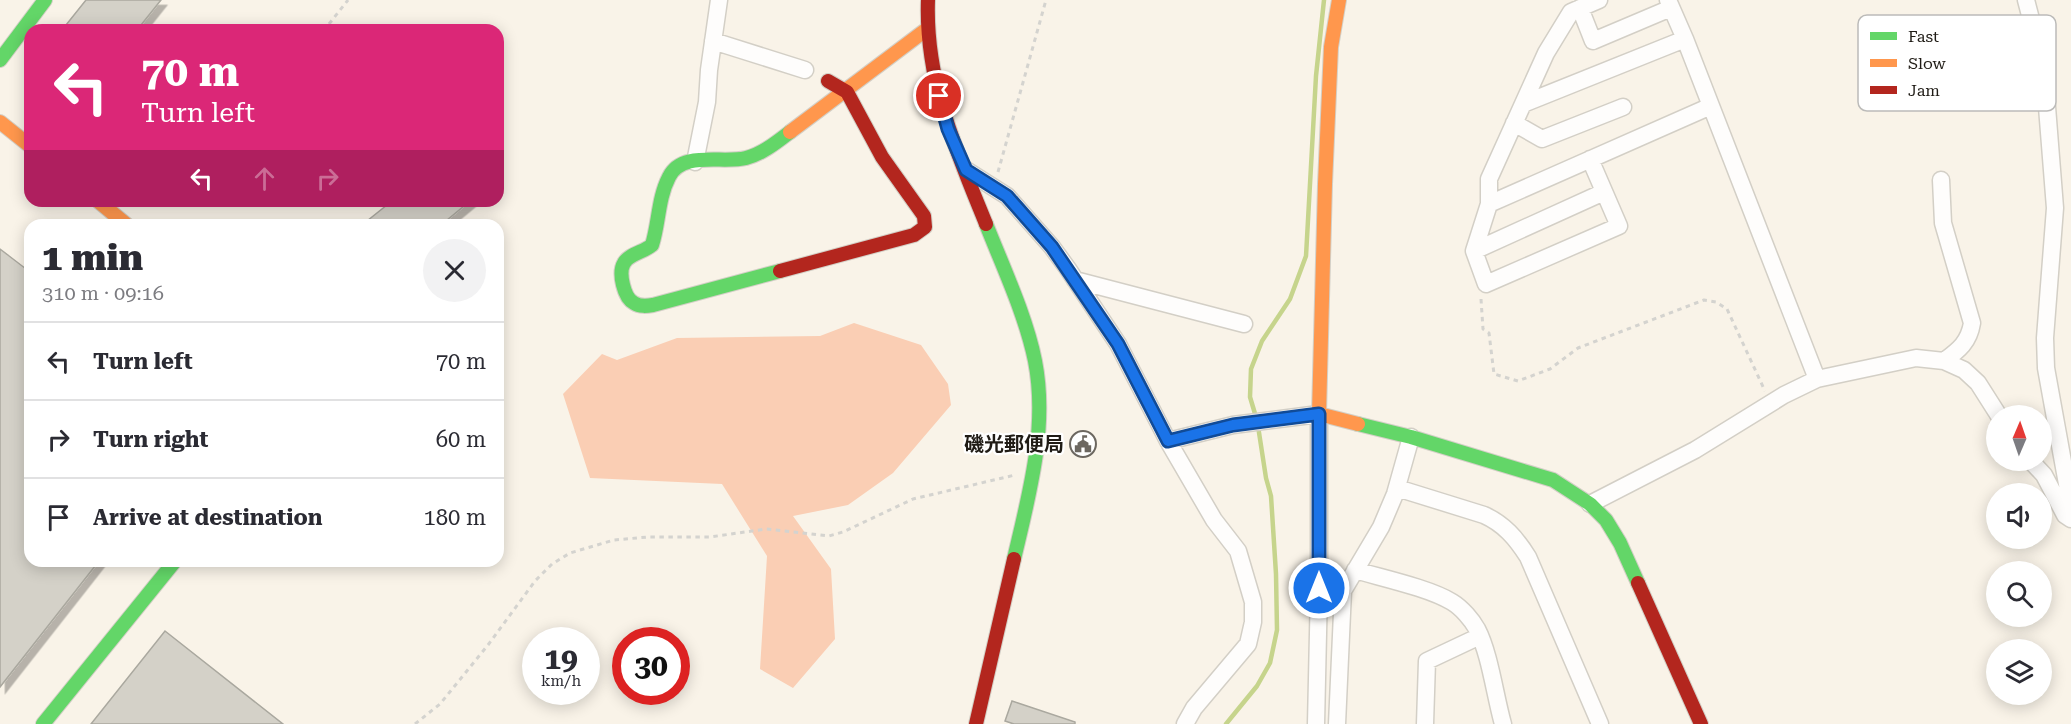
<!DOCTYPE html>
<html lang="en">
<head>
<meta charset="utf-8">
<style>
  body { margin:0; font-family:"Roboto Serif","Noto Sans JP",serif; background:#f2f2f3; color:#2b2b33; height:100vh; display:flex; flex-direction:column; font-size:22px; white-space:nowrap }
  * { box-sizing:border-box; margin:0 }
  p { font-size:20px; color:#7c7c81 }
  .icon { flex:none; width:33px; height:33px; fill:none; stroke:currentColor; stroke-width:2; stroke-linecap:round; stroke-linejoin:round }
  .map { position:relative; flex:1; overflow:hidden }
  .panel { position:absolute; left:24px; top:219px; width:480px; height:348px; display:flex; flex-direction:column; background:#fff; border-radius:18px; box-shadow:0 3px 15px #0003 }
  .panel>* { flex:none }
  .hud { position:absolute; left:24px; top:24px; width:480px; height:183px; border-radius:18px; box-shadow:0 3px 15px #0003; background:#db2777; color:#fff; overflow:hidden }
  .needle { width:39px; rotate:2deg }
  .buttons { position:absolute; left:1986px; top:405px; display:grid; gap:12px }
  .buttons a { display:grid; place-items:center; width:66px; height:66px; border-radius:50%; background:#fff; box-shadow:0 3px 15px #0003; font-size:30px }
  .speed { position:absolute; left:522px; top:627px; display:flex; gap:12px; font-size:30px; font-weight:700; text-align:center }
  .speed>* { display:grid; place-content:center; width:78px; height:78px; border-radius:50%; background:#fff; box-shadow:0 3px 15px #0003; line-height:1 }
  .speed small { font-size:15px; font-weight:400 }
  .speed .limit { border:9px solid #d22; background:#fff; color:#111 }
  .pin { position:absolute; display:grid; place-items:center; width:51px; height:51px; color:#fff; margin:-26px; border:3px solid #fff; border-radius:50%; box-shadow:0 2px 6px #0007 }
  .me { position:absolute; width:66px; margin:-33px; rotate:0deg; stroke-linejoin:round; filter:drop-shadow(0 0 4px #0008) }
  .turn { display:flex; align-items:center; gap:21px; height:126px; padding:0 18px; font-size:27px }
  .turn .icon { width:78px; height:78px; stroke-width:2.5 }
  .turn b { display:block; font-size:42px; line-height:51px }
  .lanes { display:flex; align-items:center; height:57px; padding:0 18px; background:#0003; justify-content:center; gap:30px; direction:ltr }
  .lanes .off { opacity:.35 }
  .round { display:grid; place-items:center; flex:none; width:63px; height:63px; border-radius:32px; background:#f2f2f3 }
  .summary { display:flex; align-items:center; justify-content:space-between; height:102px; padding:0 18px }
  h1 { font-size:36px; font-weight:800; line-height:45px }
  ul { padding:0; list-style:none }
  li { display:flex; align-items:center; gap:18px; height:78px; padding:0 18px; border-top:2px solid #e1e1e2 }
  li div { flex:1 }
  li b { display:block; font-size:22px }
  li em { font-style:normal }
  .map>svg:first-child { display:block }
</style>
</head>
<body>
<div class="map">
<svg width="2071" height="724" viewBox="0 0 2071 724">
  <defs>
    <filter id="shadow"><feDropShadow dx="5.5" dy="5.5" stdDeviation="0" flood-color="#0004"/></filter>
  </defs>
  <rect width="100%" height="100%" fill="#f9f3e8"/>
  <path fill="#faceb4" d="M854,323L921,345L948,384L951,405L893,473L848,505L793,516L831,569L835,639L793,688L760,669L767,556L722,484L590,478L563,394L602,354L617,360L677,338L820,336Z"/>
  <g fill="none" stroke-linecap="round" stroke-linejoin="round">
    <path stroke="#c6d48c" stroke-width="4.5" d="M1256,417L1250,397L1251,369L1262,341L1290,299L1306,256L1316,76L1324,0
      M1226,724L1257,686L1270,663L1277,630L1276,574L1271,496L1266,478L1258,426"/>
  </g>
  <path fill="#d4d1c8" stroke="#aaa89f" stroke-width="1.5" filter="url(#shadow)" d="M86,0H161L137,30H62Z
    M392,201H470L441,225H362Z
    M0,249L30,272V561H99L0,687Z
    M165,631L283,724H91Z
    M1012,701L1075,722V724H1014L1005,721Z"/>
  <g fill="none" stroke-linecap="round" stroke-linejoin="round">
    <defs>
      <path id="street" d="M1599,0L1571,12L1546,53L1489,179V204L1711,106
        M1668,0L1685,39L1817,379
        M2026,0L2044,69L2055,208L2045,338L2046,368L2071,506
        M1580,8L1593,41L1671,8
        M713,41L805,70
        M1523,104L1685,39
        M1514,123L1542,139L1623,107
        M695,162L707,102L709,70L719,0
        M966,170L1007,196L1052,247L1068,269L1118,344L1168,441L1214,520L1238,551L1253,602V622L1248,644L1194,708L1185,724
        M1941,180L1943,223L1972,323C1969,342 1959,350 1944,361
        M1489,204L1474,251L1486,284L1619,226L1590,159
        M1474,251L1604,192
        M1075,280L1244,324
        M1168,441L1233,425L1319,414V588L1316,724
        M2030,460L2044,475L2065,515L2071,519
        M1397,488L1484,515C1504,524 1516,538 1528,557L1600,724
        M1590,504L1695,450L1784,395L1817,379L1916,358L1944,361L1964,370L1978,383L1999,416
        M1355,570C1382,578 1429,588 1452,602C1462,608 1472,620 1477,629C1490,654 1495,696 1503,724
        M1337,724L1343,591L1381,527L1395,494L1411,437
        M1425,724L1427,661L1480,636"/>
      <path id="fast" d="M0,60L45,0
        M986,224C1003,267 1026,316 1035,361C1048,427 1029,495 1014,559
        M780,271L653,305C647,306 640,307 634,303C624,298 618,273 624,263C629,254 644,252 652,245C659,223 658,198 669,177C682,150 723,164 746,158C762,154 777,142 790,132
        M1358,424L1411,437L1553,480L1590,504L1606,520L1620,543L1638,583
        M43,724L175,561"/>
      <path id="slow" d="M1339,0L1331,47L1325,184L1319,414L1358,424
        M0,122L30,146
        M790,132L927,29
        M98,201L127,225"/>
      <path id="jam" d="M928,0C925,81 956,150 986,224
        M780,271L914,235L925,227L924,216L882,157L847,92L828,81
        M1638,583L1701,724
        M976,724L1014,559"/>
    </defs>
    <use href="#street" stroke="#d3cfc6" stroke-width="19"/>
    <use href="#fast" stroke="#d3cfc6" stroke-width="16"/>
    <use href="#slow" stroke="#d3cfc6" stroke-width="16"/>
    <use href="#jam" stroke="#d3cfc6" stroke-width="16"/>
    <path stroke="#d4d3cf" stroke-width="3" stroke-dasharray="4.5 4.5" stroke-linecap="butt" d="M329,24L348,0
      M998,172L1046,0
      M1481,299L1483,329L1489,333L1494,374L1518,381L1550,369L1578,348L1704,300L1716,302L1727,309L1765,391
      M415,724L440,704L488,645L535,581L552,564L570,553L614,540L648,537H710L766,529L829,536L843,532L913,499L1015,475"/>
    <use href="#street" stroke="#fefdfc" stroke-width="16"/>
    <use href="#fast" stroke="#63d668" stroke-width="14"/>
    <use href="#slow" stroke="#ff974d" stroke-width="14"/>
    <use href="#jam" stroke="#b3261e" stroke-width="14"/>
  </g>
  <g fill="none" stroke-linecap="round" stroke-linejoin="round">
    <defs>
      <path id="route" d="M939,96L948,129L966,170L1007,196L1052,247L1118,344L1168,441L1233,425L1319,414V588"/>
    </defs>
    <use href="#route" stroke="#114b97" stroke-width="15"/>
    <use href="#route" stroke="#1a73e8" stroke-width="10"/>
  </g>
  <defs>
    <symbol id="civic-ring" viewBox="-11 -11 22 22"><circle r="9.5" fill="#fff" stroke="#6c6760" stroke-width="1.5"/><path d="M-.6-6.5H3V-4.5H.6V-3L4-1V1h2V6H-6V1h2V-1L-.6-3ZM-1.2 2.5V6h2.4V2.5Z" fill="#6c6760"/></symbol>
  </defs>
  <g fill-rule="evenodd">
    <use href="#civic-ring" x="1068" y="429" width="30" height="30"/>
  </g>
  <g text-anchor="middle" stroke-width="4.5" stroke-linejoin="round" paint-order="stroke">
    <g font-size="20" font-weight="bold" fill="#201c16" stroke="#fff" text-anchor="end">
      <text x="1064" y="451">磯光郵便局</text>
    </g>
  </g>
  <rect x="1858" y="15" width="198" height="96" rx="9" fill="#fff" stroke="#bcbbb9" stroke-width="1.5"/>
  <rect x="1870" y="32" width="27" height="8" fill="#63d668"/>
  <rect x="1870" y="59" width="27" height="8" fill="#ff974d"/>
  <rect x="1870" y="86" width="27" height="8" fill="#b3261e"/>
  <g font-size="16" fill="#201c16">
    <text x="1908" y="42">Fast</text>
    <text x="1908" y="69">Slow</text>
    <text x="1908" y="96">Jam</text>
  </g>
</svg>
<div class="buttons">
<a><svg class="needle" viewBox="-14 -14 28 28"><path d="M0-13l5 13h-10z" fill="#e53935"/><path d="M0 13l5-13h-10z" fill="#7c7c81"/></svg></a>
<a><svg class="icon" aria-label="sound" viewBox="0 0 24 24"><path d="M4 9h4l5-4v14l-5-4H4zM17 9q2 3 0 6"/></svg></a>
<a><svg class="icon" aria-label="search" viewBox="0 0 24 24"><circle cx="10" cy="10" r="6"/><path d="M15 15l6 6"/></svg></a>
<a><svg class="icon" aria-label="layers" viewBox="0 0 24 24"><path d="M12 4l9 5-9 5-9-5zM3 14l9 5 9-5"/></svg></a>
</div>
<div class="speed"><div>19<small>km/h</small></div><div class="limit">30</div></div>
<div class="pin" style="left:939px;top:96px;background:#d93025"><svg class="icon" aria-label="arrive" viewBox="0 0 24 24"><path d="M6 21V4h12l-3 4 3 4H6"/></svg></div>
<svg class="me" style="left:1319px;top:588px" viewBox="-20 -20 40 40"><circle r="17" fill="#1a73e8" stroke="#fff" stroke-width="3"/><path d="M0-11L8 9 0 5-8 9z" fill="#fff"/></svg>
<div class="hud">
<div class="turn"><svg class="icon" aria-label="left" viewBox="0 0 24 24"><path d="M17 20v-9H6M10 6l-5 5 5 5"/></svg><div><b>70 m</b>Turn left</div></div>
<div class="lanes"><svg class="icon" aria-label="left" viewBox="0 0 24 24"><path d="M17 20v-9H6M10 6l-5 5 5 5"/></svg><svg class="icon off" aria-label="ahead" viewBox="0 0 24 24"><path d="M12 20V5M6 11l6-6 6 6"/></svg><svg class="icon off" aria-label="right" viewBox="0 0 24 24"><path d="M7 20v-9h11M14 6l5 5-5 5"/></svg></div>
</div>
<section class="panel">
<div class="summary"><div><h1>1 min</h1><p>310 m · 09:16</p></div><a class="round"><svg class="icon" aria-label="close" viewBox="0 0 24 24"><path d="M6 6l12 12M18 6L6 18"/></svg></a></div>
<ul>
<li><svg class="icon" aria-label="left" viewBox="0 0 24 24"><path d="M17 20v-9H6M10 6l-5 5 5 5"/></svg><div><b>Turn left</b></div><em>70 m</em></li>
<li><svg class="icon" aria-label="right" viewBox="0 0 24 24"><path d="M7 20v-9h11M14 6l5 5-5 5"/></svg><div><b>Turn right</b></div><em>60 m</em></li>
<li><svg class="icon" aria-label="arrive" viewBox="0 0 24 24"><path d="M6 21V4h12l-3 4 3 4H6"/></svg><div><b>Arrive at destination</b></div><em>180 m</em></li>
</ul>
</section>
</div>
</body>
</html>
